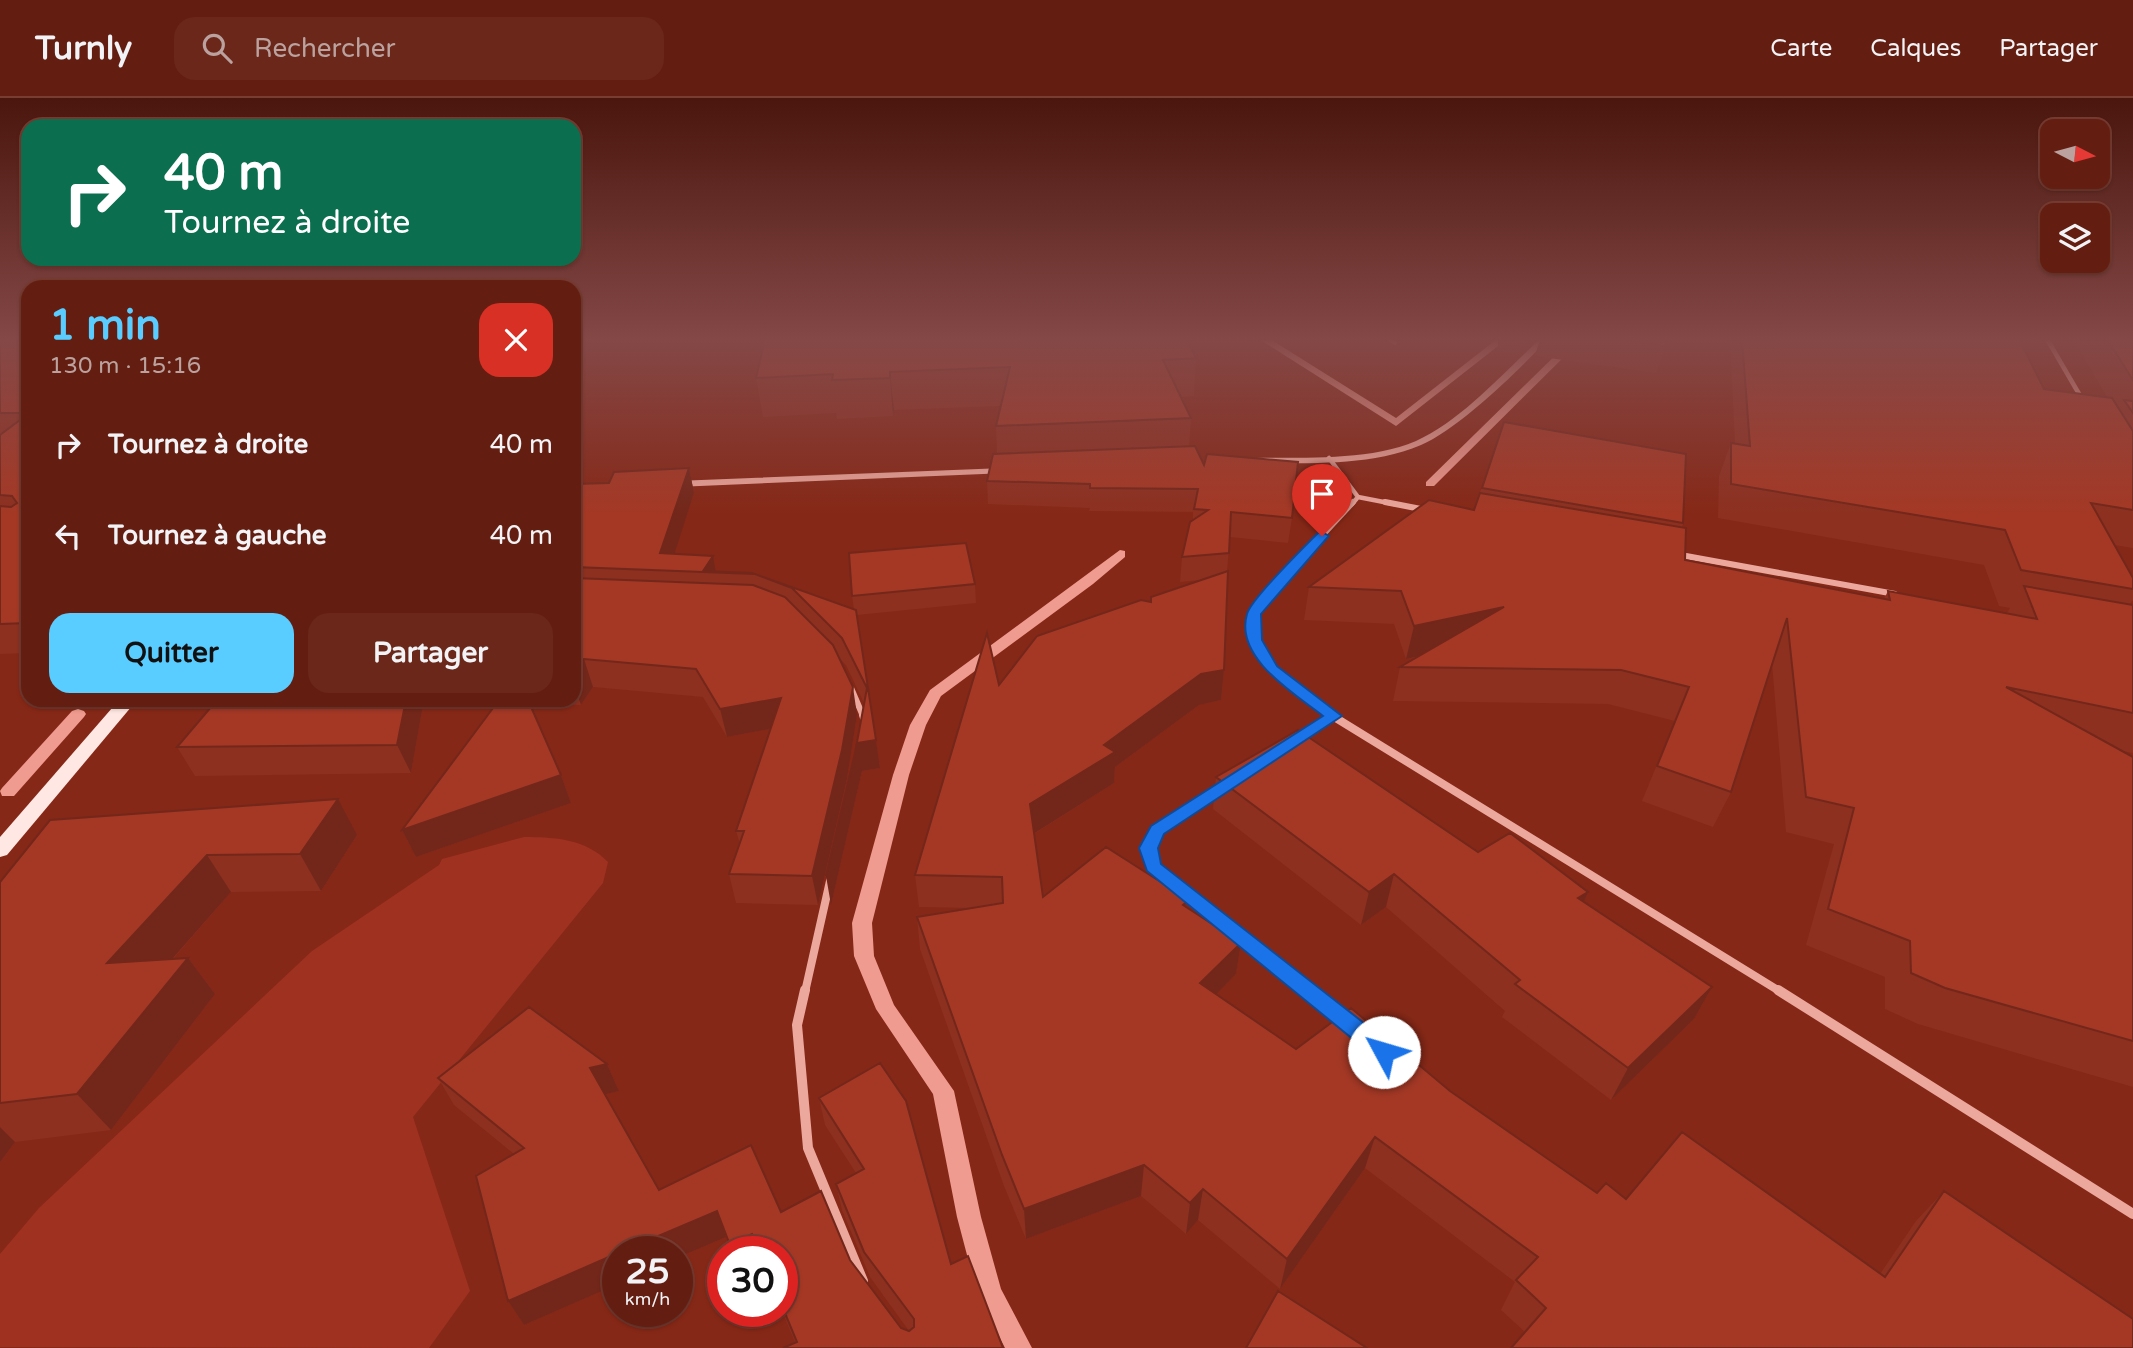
<!DOCTYPE html>
<html lang="fr">
<head>
<meta charset="utf-8">
<style>
  body { margin:0; font-family:"Varela Round",sans-serif; background:#6a271a; color:#f1f3f6; height:100vh; display:flex; flex-direction:column; font-size:26px; white-space:nowrap }
  * { box-sizing:border-box; margin:0 }
  p { font-size:23px; color:#bba29f }
  .icon { flex:none; width:38px; height:38px; fill:none; stroke:currentColor; stroke-width:2; stroke-linecap:round; stroke-linejoin:round }
  .map { position:relative; flex:1; overflow:hidden }
  .details { position:absolute; left:21px; top:182px; width:560px; height:427px; display:flex; flex-direction:column; background:#641e11; border-radius:21px; box-shadow:0 2px 5px #0004,0 0 0 2px #783c31 }
  .details>* { flex:none }
  .guide { position:absolute; left:21px; top:21px; width:560px; height:147px; border-radius:21px; box-shadow:0 2px 5px #0004,0 0 0 2px #783c31; background:#0b6e4f; color:#fff; overflow:hidden }
  .needle { width:46px; rotate:96deg }
  .tools { position:absolute; left:2040px; top:21px; display:grid; gap:14px }
  .tools a { display:grid; place-items:center; width:70px; height:70px; border-radius:14px; background:#641e11; box-shadow:0 2px 5px #0004,0 0 0 2px #783c31; font-size:35px }
  .speed { position:absolute; left:602px; top:1138px; display:flex; gap:14px; font-size:35px; font-weight:700; text-align:center }
  .speed>* { display:grid; place-content:center; width:91px; height:91px; border-radius:50%; background:#641e11; box-shadow:0 2px 5px #0004,0 0 0 2px #783c31; line-height:1 }
  .speed small { font-size:18px; font-weight:400 }
  .speed .limit { border:10px solid #d22; background:#fff; color:#111 }
  .pin { position:absolute; display:grid; place-items:center; width:60px; height:60px; color:#fff; margin:-72px -30px; border-radius:50% 50% 50% 0; rotate:-45deg; box-shadow:0 0 7px #0007 }
  .pin .icon { rotate:45deg }
  .me { position:absolute; width:77px; margin:-38px; rotate:309deg; stroke-linejoin:round; filter:drop-shadow(0 0 5px #0008) }
  .turn { display:flex; align-items:center; gap:24px; height:147px; padding:0 28px; font-size:32px }
  .turn .icon { width:91px; height:91px; stroke-width:2.5 }
  .turn b { display:block; font-size:49px; line-height:60px }
  .round { display:grid; place-items:center; flex:none; width:74px; height:74px; border-radius:21px; background:#6a271a }
  .headline { display:flex; align-items:center; justify-content:space-between; height:119px; padding:0 28px }
  h1 { font-size:42px; font-weight:800; line-height:52px; color:#59cdff }
  .action { display:flex; gap:14px; margin-top:auto; padding:14px 28px }
  .action a { flex:1; height:80px; border-radius:21px; background:#59cdff; color:#111; font-size:28px; font-weight:800; line-height:80px; text-align:center }
  .action a+a { background:#6a271a; color:#f1f3f6 }
  ul { padding:0; list-style:none }
  li { display:flex; align-items:center; gap:21px; height:91px; padding:0 28px }
  li div { flex:1 }
  li b { display:block; font-size:26px }
  li em { font-style:normal }
  header { display:flex; align-items:center; gap:42px; box-sizing:border-box; height:98px; padding:0 35px; background:#641e11; border-bottom:2px solid #783c31 }
  header strong { font-size:33px }
  nav { display:flex; gap:38px; margin-inline-start:auto; font-size:24px }
  .search { width:490px; height:63px; background:#6a271a; display:flex; align-items:center; gap:18px; box-sizing:border-box; padding:0 24px; border-radius:21px; color:#bba29f; font-size:26px }
  .map>svg:first-child { display:block }
</style>
</head>
<body>
<header>
<strong>Turnly</strong>
<div class="search"><svg class="icon" aria-label="search" viewBox="0 0 24 24"><circle cx="10" cy="10" r="6"/><path d="M15 15l6 6"/></svg>Rechercher</div>
<nav><a>Carte</a><a>Calques</a><a>Partager</a></nav>
</header>
<div class="map">
<svg width="2133" height="1250" viewBox="0 0 2133 1250">
  <rect width="100%" height="100%" fill="#862817"/>
  <path fill="#9f3120" d="M524,739C555,739 586,741 608,764L603,785L413,1019L470,1193L429,1250L0,1249V1156L39,1110L312,853L439,767L442,761Z"/>
  <g fill="none" stroke-linecap="round" stroke-linejoin="round">
    <path fill="#f09b8f" fill-rule="evenodd" d="M1259,241H1270L1396,320L1497,241H1507L1396,328Z
      M1572,241H1582L1434,388H1426V384Z
      M1120,452L1125,453V459L1093,486L941,598L926,627L909,677L872,825L874,858L894,907L954,993L981,1119L1001,1191L1032,1250H1005L977,1195L957,1119L933,996L876,911L854,858L852,825L893,677L910,627L930,592Z
      M81,602H97L92,608H82L79,605Z
      M78,611L84,613L86,616L84,619L14,698H2L0,693L2,690L72,613Z"/>
    <path stroke="#eda89d" stroke-width="3.5" d="M1388,241L1395,245"/>
    <path stroke="#eda89d" stroke-width="4.5" d="M2047,241L2082,301
      M1329,360L1358,399L1394,406
      M1352,406L1358,399"/>
    <path stroke="#eda89d" stroke-width="6" d="M1385,404L1426,412
      M1675,456L1895,496
      M851,590L863,618
      M1333,618L1271,571L1255,542L1254,516L1269,495L1353,404"/>
    <path stroke="#eda89d" stroke-width="8" d="M863,617L864,620
      M1331,617L1781,894
      M1299,641L1334,619
      M1222,691L1157,732L1148,750L1153,769L1309,894
      M805,894L830,783"/>
    <path stroke="#eda89d" stroke-width="10" d="M805,892L797,927L808,1050L863,1183
      M1307,892L1346,923
      M1778,892L2133,1116"/>
    <path fill="#eda89d" fill-rule="evenodd" d="M1540,241H1548C1518,273 1460,330 1421,347C1370,369 1310,364 1256,366L1252,363L1256,360C1306,359 1369,363 1416,343C1462,322 1503,275 1540,241Z
      M1004,370L1008,373L1007,375L676,389L671,386L676,383Z"/>
    <path fill="#ffe8e3" fill-rule="evenodd" d="M119,602H137L7,757L0,759V739Z"/>
  </g>
  <path fill="#8d3020" d="M0,241H28V555L0,556Z
    M765,241L1196,260L1194,298L1181,299L1191,320L1189,349L1204,367L1292,420L1288,445L1230,439L1227,473L1224,572L1221,602L1199,607L1115,669L1114,685L1034,736L1043,799L1188,810L1241,845L1236,876L1216,896L1296,951L1450,993L1597,1095L1626,1101L1880,1176L1916,1123L1944,1093L2133,1221L1525,1234L1501,1212L1515,1184L1365,1070L1280,1191L1198,1122L1186,1136L1141,1098L1026,1141L1004,1088L920,851L917,819L973,810L919,809L915,777L999,587L1151,504L1201,482L1180,484L1182,459L1193,423V414L1089,413L1090,410L988,406L987,383L997,356L996,328L1001,308L894,312L893,318L837,321L836,315L763,319L756,280Z
    M1498,241H1536L1520,256L1498,253Z
    M1540,241H1666V248L1656,275L1535,258Z
    M1730,241H2019L2044,291L2107,299L2073,241H2133V450L2115,447L2133,491V502L2130,506L2133,507V655L2122,653L2133,659V989L1918,926L1885,911V879L1806,847L1834,746L1786,734L1772,565L1731,694L1713,729L1642,703L1675,623L1608,606L1393,603L1400,569L1419,559L1406,561L1394,526L1304,522L1309,489L1474,412L1504,324L1683,425L1682,429L1685,462L1884,501L1888,493L2007,515L2010,510L1999,508L1984,467L1718,420L1719,378L1731,345H1735Z
    M689,370L694,395L674,456L716,473L752,475L854,511L852,498L975,486L976,505L857,517L880,670L862,673L831,807L864,605L846,567L839,560L857,617L847,681L818,807L736,805L729,776L740,746L736,733L770,631L727,639L703,599L593,589L581,607L529,605L561,677L571,705L416,759L402,732L499,602H574V386L609,385Z
    M423,607L411,675L195,678L177,649Z
    M1216,679L1478,754L1588,794L1584,804L1712,889L1694,921L1611,1002L1502,919L1505,913L1386,809L1361,827L1213,711Z
    M357,737L321,793L231,794L173,861L188,860L215,896L111,1032L15,1044L0,1064V784Z
    M607,966L619,993L605,996L659,1092L781,1114L850,1162L901,1230L909,1233L870,1179L842,1112L836,1086L856,1075L825,1027L819,1000L951,1166L1003,1250L795,1244L782,1213V1153H732L726,1139L677,1160V1153H618V1186L524,1227L508,1203L514,1056L454,1007L438,980Z"/>
  <path fill="#73271a" d="M1524,241H1536L1520,256Z
    M890,274L894,312L893,318L890,280Z
    M689,370L694,395L669,473L660,455Z
    M713,458L716,475L703,473Z
    M1504,509L1494,542L1406,561L1414,528Z
    M584,561L593,589L581,607L574,587V576Z
    M1224,572L1221,602L1199,607L1115,669L1114,685L1030,738V706L1104,647L1201,576Z
    M853,589L857,617L847,681L818,807L812,778Z
    M781,600L786,628L727,639L720,611Z
    M406,602H426L423,607L411,675L397,647Z
    M876,642L880,670L862,673L831,807L826,778L858,645Z
    M561,677L571,705L416,759L402,732Z
    M338,701L357,737L321,793L300,756Z
    M207,757L231,794L137,901L107,865Z
    M1394,776L1386,809L1361,827L1369,794Z
    M1588,794L1575,826L1578,800Z
    M1241,845L1236,876L1196,917L1200,885Z
    M188,860L215,896L111,1032L77,996Z
    M1712,889L1694,921L1611,1002L1628,970Z
    M607,966L619,993L602,997L590,970Z
    M0,1029L15,1044L0,1064Z
    M1375,1039L1365,1070L1280,1191L1287,1161Z
    M1144,1067L1141,1098L1026,1141L1024,1111Z
    M1203,1091L1198,1122L1186,1136L1190,1105Z
    M717,1113L726,1139L677,1160V1153H623Z
    M752,1136L758,1153H733L730,1147Z
    M618,1155V1186L524,1227L508,1203Z"/>
  <path fill="#a43825" stroke="#73271a" stroke-width="2" d="M0,241H28V315H0Z
    M765,241H1186L1196,260L1163,262L1191,320L996,328L1010,269L890,274V280L832,282L833,276L756,280Z
    M1617,241H1666V248Z
    M1742,241H2019L2044,291L2112,300L2133,333V412L2091,405L2133,480V491L2021,472L2005,432L1731,386V345L1750,348Z
    M2107,241H2133V282Z
    M2124,302L2133,303V315Z
    M28,316V525L0,526V408L11,409L17,405L12,398L0,397V337Z
    M1504,324L1686,356L1683,425L1482,390Z
    M1195,348L1204,367L1207,356L1298,364L1292,420L1231,414L1229,455L1182,459L1190,424L1208,412L1194,411L1198,391L1090,390V386L987,383L993,356Z
    M689,370L660,455L713,458L703,473L752,475L856,512L876,642L858,645L826,778L855,655L867,590L842,540L792,490L755,476L574,469V386L609,385L614,374Z
    M1480,395L1686,430L1685,462L1890,502L1888,493L2037,521L2024,488L2133,507V615L2006,589L2133,659V943L1945,890L1911,875L1910,843L1828,811L1854,710L1806,699L1787,520L1731,694L1657,668L1689,589L1621,572L1400,569L1504,509L1414,528L1401,493L1309,489L1429,402L1474,412Z
    M966,445L975,486L852,498L849,455Z
    M1228,473L1224,572L1201,576L1104,647L1115,654L1030,706L1043,799L1106,749L1189,802L1183,807L1241,845L1200,885L1296,951L1351,910L1450,993L1597,1095L1606,1085L1626,1101L1682,1034L1885,1179L1944,1093L2133,1221V1250H1511L1546,1210L1516,1182L1538,1159L1375,1039L1287,1161L1203,1091L1190,1105L1144,1067L1024,1111L1002,1057L917,819L1003,805L1002,779L915,777L987,535L999,587L1037,538L1141,502L1151,504V499Z
    M574,480L753,487L785,499L833,547L853,589L842,652L812,778L729,776L744,733H736L781,600L720,611L696,571L584,561L574,576Z
    M217,602H406L397,647L177,649Z
    M499,602H528L561,677L402,732Z
    M1298,632L1478,754L1510,735L1588,794L1578,800L1712,889L1628,970L1515,886L1520,882L1394,776L1369,794L1216,679Z
    M338,701L300,756L207,757L107,865L188,860L77,996L0,1005V784L50,722Z
    M529,909L607,966L590,970L659,1092L751,1047L781,1114L821,1093L850,1162L901,1230L909,1233L914,1229V1221L864,1154L836,1086L864,1071L819,1000L880,965L906,1003L951,1166L968,1158L1003,1250H783L797,1244L782,1208V1153H760L752,1136L730,1147L717,1113L623,1153H618V1155L508,1203L476,1078L524,1050L438,980Z
    M1278,1193L1367,1250H1246Z"/>
  <linearGradient id="sky" x2="0" y2="1"><stop stop-color="#4a160d"/><stop offset="0.58" stop-color="#844847"/><stop offset="1" stop-color="#844847" stop-opacity="0"/></linearGradient>
  <rect width="2133" height="416" fill="url(#sky)"/>
  <path fill="#1a73e8" stroke="#114b97" stroke-width="2" d="M1322,434L1329,438L1327,440L1261,516L1262,542L1277,568L1342,618L1164,736L1158,750L1161,766L1392,947L1395,954L1392,960L1384,963L1376,960L1147,773L1139,750L1151,728L1323,618C1295,596 1234,560 1247,516C1251,501 1304,449 1318,435Z"/>
</svg>
<div class="tools">
<a><svg class="needle" viewBox="-14 -14 28 28"><path d="M0-13l5 13h-10z" fill="#e53935"/><path d="M0 13l5-13h-10z" fill="#bba29f"/></svg></a>
<a><svg class="icon" aria-label="layers" viewBox="0 0 24 24"><path d="M12 4l9 5-9 5-9-5zM3 14l9 5 9-5"/></svg></a>
</div>
<div class="speed"><div>25<small>km/h</small></div><div class="limit">30</div></div>
<div class="pin" style="left:1322px;top:438px;background:#d93025"><svg class="icon" aria-label="arrive" viewBox="0 0 24 24"><path d="M6 21V4h12l-3 4 3 4H6"/></svg></div>
<svg class="me" style="left:1384px;top:954px" viewBox="-20 -20 40 40"><circle r="19" fill="#fff"/><path d="M0-13L10 11 0 6-10 11z" fill="#1a73e8"/></svg>
<div class="guide">
<div class="turn"><svg class="icon" aria-label="right" viewBox="0 0 24 24"><path d="M7 20v-9h11M14 6l5 5-5 5"/></svg><div><b>40 m</b>Tournez à droite</div></div>
</div>
<section class="details">
<div class="headline"><div><h1>1 min</h1><p>130 m · 15:16</p></div><a class="round" style="background:#d93025;color:#fff"><svg class="icon" aria-label="close" viewBox="0 0 24 24"><path d="M6 6l12 12M18 6L6 18"/></svg></a></div>
<ul>
<li><svg class="icon" aria-label="right" viewBox="0 0 24 24"><path d="M7 20v-9h11M14 6l5 5-5 5"/></svg><div><b>Tournez à droite</b></div><em>40 m</em></li>
<li><svg class="icon" aria-label="left" viewBox="0 0 24 24"><path d="M17 20v-9H6M10 6l-5 5 5 5"/></svg><div><b>Tournez à gauche</b></div><em>40 m</em></li>
</ul>
<div class="action"><a>Quitter</a><a>Partager</a></div>
</section>
</div>
</body>
</html>
